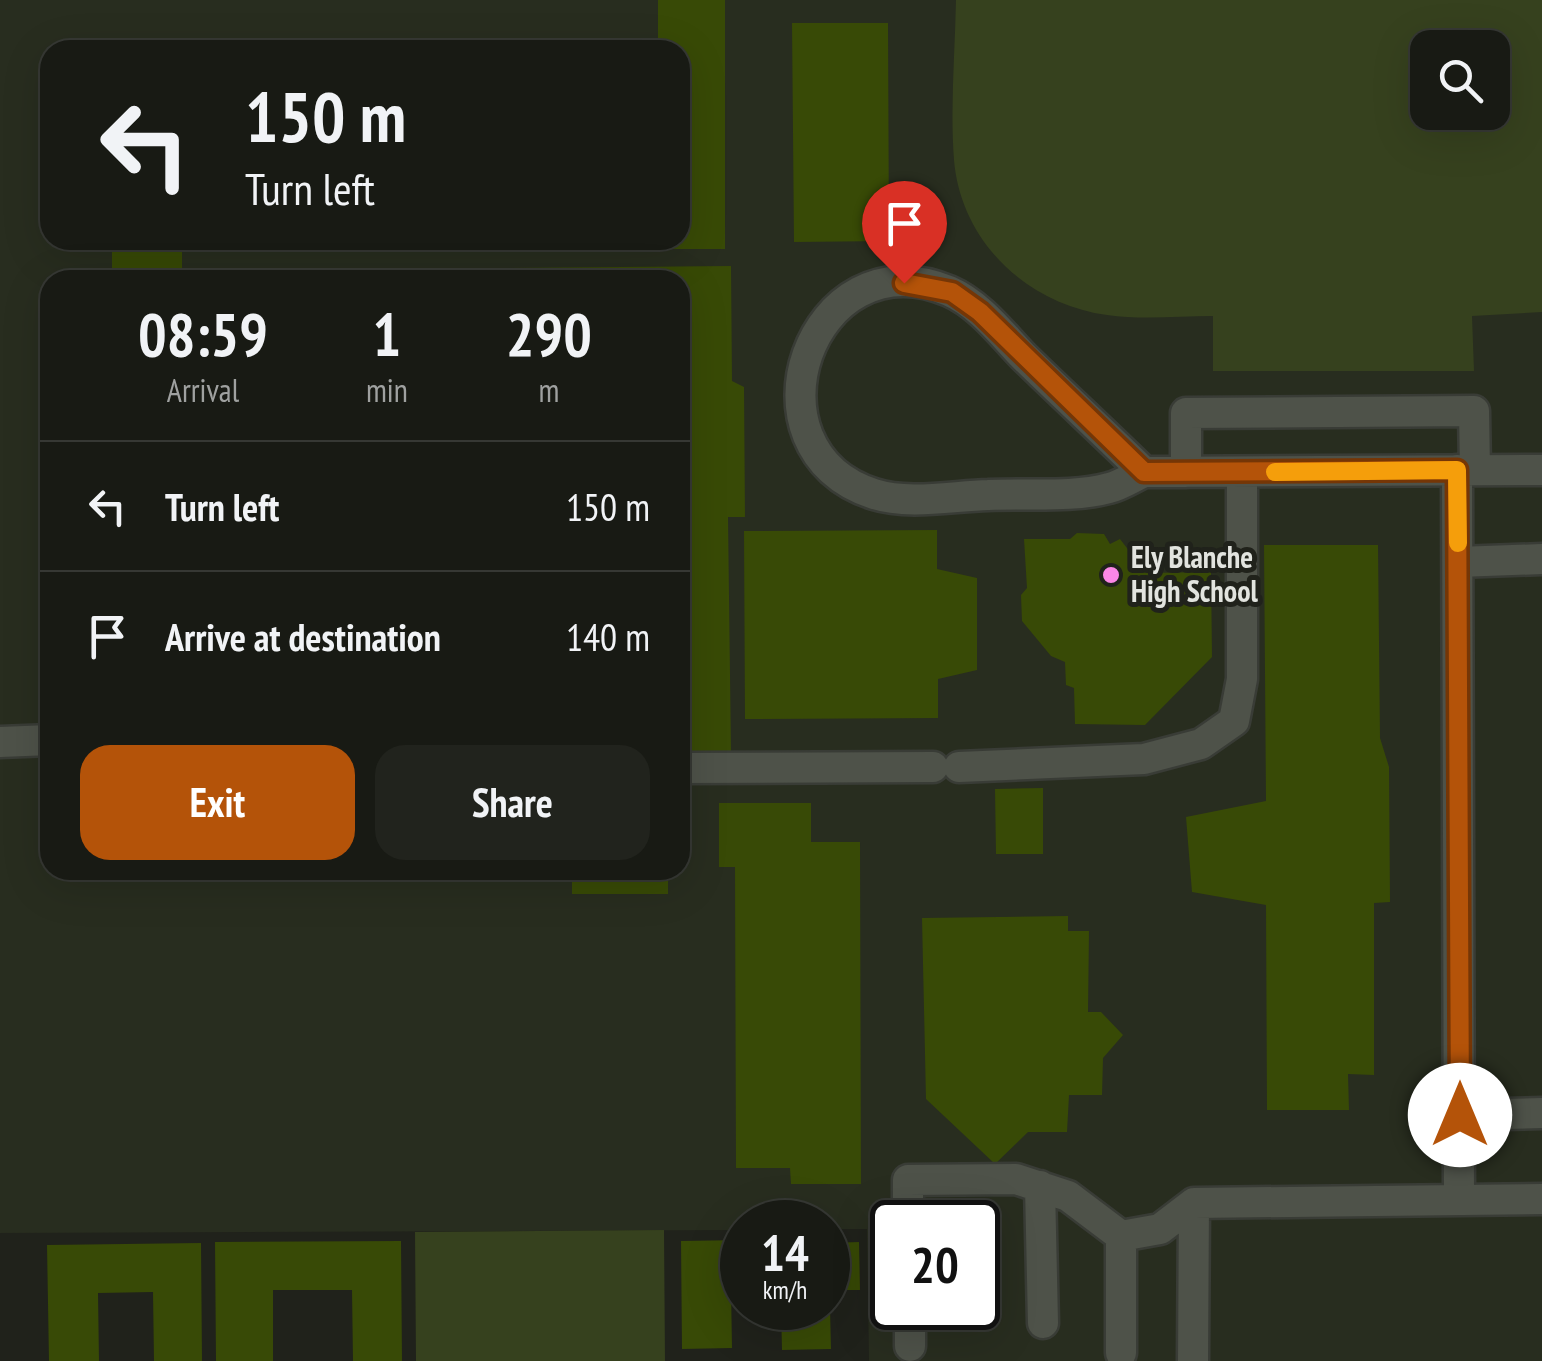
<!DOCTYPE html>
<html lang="en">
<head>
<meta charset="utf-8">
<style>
  body { margin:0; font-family:"PT Sans Narrow",sans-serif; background:#21231d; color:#f1f3f6; height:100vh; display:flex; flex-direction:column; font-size:38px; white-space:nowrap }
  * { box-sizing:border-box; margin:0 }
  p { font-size:32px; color:#9fa1a0 }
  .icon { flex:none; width:55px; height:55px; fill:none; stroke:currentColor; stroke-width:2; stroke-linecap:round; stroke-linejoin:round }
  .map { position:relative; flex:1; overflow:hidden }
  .drawer { position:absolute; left:40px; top:270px; width:650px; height:610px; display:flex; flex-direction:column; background:#181a14; border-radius:30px; box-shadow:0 10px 40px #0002,0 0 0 2px #363834 }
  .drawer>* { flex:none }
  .banner { position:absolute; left:40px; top:40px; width:650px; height:210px; border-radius:30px; box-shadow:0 10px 40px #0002,0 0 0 2px #363834; background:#181a14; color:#f1f3f6; overflow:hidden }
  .tools { position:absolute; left:1410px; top:30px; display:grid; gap:20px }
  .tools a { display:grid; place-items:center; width:100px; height:100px; border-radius:20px; background:#181a14; box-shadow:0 10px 40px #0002,0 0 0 2px #363834; font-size:50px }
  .speed { position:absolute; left:720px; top:1200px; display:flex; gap:20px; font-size:50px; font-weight:700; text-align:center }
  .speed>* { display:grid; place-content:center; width:130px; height:130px; border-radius:50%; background:#181a14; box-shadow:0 10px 40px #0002,0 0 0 2px #363834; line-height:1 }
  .speed small { font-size:25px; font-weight:400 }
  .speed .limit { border:5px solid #111; border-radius:15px; background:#fff; color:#111 }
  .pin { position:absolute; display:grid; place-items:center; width:85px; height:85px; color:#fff; margin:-102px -42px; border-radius:50% 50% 50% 0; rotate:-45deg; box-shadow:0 0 10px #0007 }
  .pin .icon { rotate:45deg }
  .me { position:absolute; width:110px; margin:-55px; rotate:0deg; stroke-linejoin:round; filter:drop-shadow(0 0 8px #0008) }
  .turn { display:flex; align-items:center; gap:35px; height:210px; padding:0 40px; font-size:45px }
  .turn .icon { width:130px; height:130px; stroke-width:2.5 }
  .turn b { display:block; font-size:70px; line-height:85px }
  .eta { display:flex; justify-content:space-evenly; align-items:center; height:170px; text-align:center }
  .eta b { font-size:60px; font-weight:600; line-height:70px }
  .action { display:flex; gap:20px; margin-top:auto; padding:20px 40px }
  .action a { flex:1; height:115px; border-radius:30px; background:#b45309; color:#fff; font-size:40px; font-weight:600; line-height:115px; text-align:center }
  .action a+a { background:#21231d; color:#f1f3f6 }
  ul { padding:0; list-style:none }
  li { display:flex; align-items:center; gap:30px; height:130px; padding:0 40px; border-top:2px solid #363834 }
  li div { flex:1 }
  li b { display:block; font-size:38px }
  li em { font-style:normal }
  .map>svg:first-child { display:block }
</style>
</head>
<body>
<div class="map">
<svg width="1542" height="1361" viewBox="0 0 1542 1361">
  <rect width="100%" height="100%" fill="#20221b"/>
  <path fill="#282d1f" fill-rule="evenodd" d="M0,0H1542V1361H869L867,1229H828V1222H742V1230L0,1233ZM1428,48H1492V112H1428ZM50,50H680V240H50ZM50,280H680V870H50ZM892,1222H978V1308H892Z"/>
  <path fill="#36411e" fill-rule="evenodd" d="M956,0H1542V312L1472,316L1474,371H1213V316C1178,316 1142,320 1107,315C1027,304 961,242 954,160C950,107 955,53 956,0ZM1428,48H1492V112H1428Z
    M664,1230L665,1361H416L415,1232Z"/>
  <path fill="#384a06" d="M658,0H725V249H657V240H680V50H658Z
    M792,23H888L889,241L794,242Z
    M112,247L182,248V280H112Z
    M731,266L732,381L744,387L745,517H728L731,753L680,754V280H385L386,269Z
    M937,530V569L977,578V670L938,679V718L745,719L744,531Z
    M1077,533L1104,534L1110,544L1120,539L1146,573L1211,572L1212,657L1145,725L1075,724L1074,688L1066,685L1065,662L1051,656L1022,621L1021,595L1027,588L1024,539H1070Z
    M1264,545H1378L1380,738L1389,767L1390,902L1374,903V1075L1348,1074L1349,1110H1267L1266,905L1192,892L1186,817L1266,801Z
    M1043,788V854H996L995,789Z
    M719,803H811V842H860L861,1184H791L790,1168H736L735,867H719Z
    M572,870H668V894H572Z
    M1068,916V931H1089L1088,1012H1101L1123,1035L1103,1058L1102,1095H1069L1067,1132H1028L995,1164L926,1099L922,918Z
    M742,1240V1288H731L732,1348L682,1349L681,1241Z
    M401,1241L402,1361H353L352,1290H273V1361H216L215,1242Z
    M859,1242L860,1290H828V1243Z
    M201,1243L202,1361H154L153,1292L98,1293L99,1361H49L47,1245Z
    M781,1308H830L831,1349L782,1350Z"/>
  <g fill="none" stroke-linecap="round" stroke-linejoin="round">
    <defs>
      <path id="minor" d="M1457,470L1459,1199
        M1144,472C1104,433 1063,395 1023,356C1001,333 979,304 949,291C810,233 736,450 874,494C909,505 952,496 988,495C1026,493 1073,498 1109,488C1121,485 1133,477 1144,472L1542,470
        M1186,472V413L1474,411L1475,470
        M1458,562L1542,559
        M0,742L50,740
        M959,767L1144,759L1201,744L1234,721L1242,679V473
        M680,768L933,767
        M1460,1115L1542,1113
        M1040,1186L1043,1323
        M908,1222V1180L1016,1179L1068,1196L1121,1236
        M910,1308V1346
        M1121,1353V1236L1160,1229L1194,1203L1542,1199
        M1193,1361L1194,1203"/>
    </defs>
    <use href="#minor" stroke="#393c36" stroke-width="35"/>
    <use href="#minor" stroke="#4e5249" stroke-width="30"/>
  </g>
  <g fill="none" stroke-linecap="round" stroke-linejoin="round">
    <defs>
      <path id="route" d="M904,283L952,292L980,312L1144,472L1457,470L1460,1115"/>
    </defs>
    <use href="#route" stroke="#753606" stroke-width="25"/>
    <use href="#route" stroke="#b45309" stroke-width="18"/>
    <path stroke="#f59e0b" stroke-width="18" d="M1275,472L1457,470L1458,543"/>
  </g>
  <circle fill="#fb87e6" stroke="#20221b" stroke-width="4" cx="1111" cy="575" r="10"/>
  <g text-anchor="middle" stroke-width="10" stroke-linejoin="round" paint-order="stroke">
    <g font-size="30" font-weight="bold" fill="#e2e4df" stroke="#20221b" text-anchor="start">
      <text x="1131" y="568">Ely Blanche<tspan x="1131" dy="34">High School</tspan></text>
    </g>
  </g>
</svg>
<div class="tools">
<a><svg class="icon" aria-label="search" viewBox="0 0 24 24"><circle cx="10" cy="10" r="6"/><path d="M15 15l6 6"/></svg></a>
</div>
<div class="speed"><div>14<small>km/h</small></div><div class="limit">20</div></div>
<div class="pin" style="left:904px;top:283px;background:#d93025"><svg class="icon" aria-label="arrive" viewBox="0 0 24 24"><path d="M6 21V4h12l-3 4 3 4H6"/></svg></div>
<svg class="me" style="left:1460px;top:1115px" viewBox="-20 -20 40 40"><circle r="19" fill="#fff"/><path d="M0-13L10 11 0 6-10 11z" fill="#b45309"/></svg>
<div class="banner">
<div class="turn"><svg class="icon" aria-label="left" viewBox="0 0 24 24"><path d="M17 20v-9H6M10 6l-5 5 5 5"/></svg><div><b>150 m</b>Turn left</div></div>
</div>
<section class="drawer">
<div class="eta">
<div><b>08:59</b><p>Arrival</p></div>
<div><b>1</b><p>min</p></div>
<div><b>290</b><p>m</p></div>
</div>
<ul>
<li><svg class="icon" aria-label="left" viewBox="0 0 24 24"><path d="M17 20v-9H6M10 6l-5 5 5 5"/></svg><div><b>Turn left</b></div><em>150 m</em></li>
<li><svg class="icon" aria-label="arrive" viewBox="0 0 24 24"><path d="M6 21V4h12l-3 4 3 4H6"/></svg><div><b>Arrive at destination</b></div><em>140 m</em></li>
</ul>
<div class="action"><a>Exit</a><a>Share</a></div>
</section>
</div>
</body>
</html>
